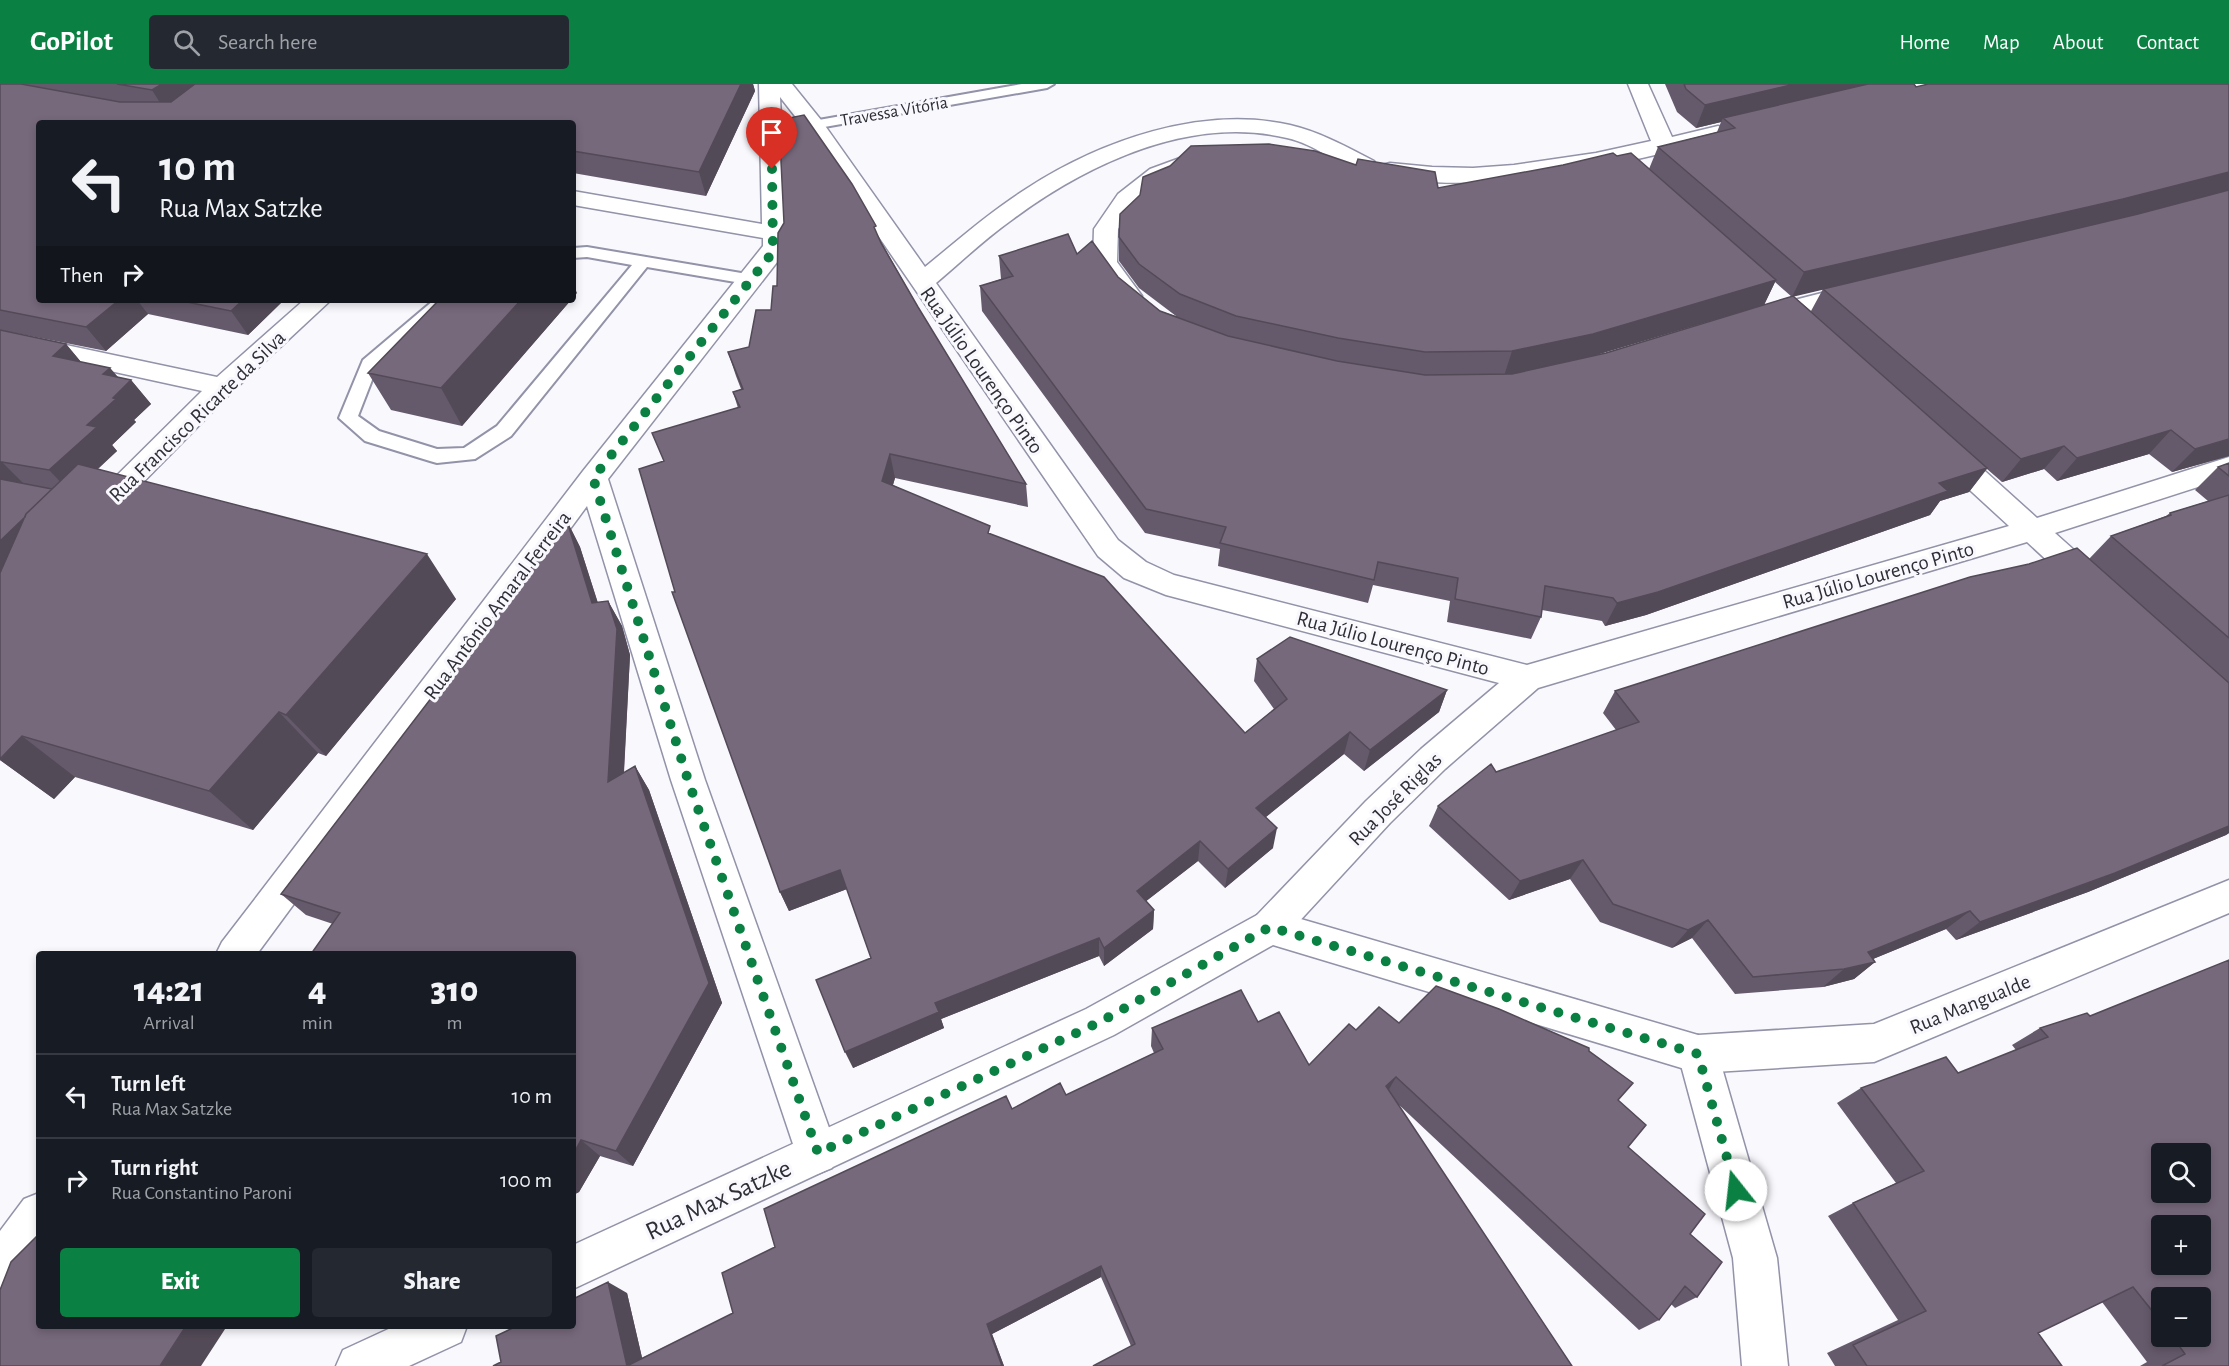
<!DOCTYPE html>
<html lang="en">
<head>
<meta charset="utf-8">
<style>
  body { margin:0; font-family:"Alegreya Sans",sans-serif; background:#242831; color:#f1f3f6; height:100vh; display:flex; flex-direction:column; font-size:22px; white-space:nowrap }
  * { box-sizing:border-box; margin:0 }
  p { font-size:20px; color:#9ea1a6 }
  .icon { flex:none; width:33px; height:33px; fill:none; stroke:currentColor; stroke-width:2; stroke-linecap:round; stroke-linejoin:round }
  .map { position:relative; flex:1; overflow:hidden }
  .panel { position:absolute; left:36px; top:867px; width:540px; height:378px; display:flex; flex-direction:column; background:#171b24; border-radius:6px; box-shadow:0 3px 9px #0003 }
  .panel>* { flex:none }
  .top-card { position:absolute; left:36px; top:36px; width:540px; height:183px; border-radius:6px; box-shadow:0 3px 9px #0003; background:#171b24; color:#f1f3f6; overflow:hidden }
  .tools { position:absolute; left:2151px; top:1059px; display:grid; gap:12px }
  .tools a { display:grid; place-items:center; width:60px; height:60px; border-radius:6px; background:#171b24; box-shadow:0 3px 9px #0003; font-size:30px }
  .pin { position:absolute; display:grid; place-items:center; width:51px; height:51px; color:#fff; margin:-62px -26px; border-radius:50% 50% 50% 0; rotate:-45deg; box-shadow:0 0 6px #0007 }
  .pin .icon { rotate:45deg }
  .me { position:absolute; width:66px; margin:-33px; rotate:344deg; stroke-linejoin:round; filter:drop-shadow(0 0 4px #0008) }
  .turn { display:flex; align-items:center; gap:21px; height:126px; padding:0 24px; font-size:27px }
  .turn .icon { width:78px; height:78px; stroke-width:2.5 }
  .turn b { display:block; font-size:42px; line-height:51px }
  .then { display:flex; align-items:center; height:57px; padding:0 24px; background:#0003; gap:12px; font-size:22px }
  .eta { display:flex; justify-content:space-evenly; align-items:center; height:102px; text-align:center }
  .eta b { font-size:36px; font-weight:800; line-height:42px }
  .action { display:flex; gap:12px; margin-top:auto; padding:12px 24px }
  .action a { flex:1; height:69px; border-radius:6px; background:#0b8043; color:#fff; font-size:24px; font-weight:800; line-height:69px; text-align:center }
  .action a+a { background:#242831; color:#f1f3f6 }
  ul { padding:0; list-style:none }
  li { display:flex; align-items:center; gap:18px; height:84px; padding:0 24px; border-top:2px solid #363941 }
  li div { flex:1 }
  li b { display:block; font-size:22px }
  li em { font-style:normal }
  header { display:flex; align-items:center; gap:36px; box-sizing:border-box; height:84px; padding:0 30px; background:#0b8043; color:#fff }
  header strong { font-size:28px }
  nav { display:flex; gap:33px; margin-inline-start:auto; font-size:21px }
  .search { width:420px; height:54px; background:#242831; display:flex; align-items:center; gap:15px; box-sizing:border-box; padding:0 21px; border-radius:6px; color:#9ea1a6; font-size:22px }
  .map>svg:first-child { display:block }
</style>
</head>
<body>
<header>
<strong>GoPilot</strong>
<div class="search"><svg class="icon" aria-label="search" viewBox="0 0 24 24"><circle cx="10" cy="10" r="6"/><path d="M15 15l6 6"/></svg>Search here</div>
<nav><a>Home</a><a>Map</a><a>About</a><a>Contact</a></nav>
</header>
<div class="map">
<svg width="2229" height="1282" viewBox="0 0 2229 1282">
  <rect width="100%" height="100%" fill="#f8f8fd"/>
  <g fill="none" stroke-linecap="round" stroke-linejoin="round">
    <defs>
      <path id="lane" d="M1022,0H1054L1047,4L813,45L806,41L813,37Z
        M587,163L753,191L759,192L761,196L759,200L753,201L647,183L511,352L475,375L437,379L430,377L365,357L339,334L363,276L434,216H453L377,283L358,332L379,347L437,365L464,364L497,342L632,181L587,173L573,174V164Z"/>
      <path id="street" d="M759,0H792L821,36L925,183C958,156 990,128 1026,105C1100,57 1201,21 1290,41C1320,48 1347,63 1374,77L1377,82L1374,87L1366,89C1338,82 1315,60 1287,54C1191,31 1089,79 1013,135C986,154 962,177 936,199L1118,456L1146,478L1174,491L1527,581L2009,442L1935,374L1931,367L1935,360L1945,357L1955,360L2037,434L2229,373V393L2055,449L2102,491L2106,499L2102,507L2091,510L2080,507L2027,458L1538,604L1445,685L1390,739L1283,855L1270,860L1257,855L1252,843L1257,831L1366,717L1421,665L1499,599L1166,511L1124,494L1098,472L805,45L780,13L787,162L785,168L608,395L705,696L838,1069L832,1084L817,1090L802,1084L796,1069L671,696L587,422L257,870H216L222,858L583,387L763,162V154L573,121V107L762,140Z
        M1628,0H1648L1672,53L1718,42L1726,44L1729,49L1726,54C1628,78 1481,115 1382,91L1379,86L1382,81L1390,79L1432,83L1473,84L1514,81L1596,69L1651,57Z
        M1895,0H1931L1928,4L1871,18L1864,16L1860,12L1864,8Z
        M1180,74L1188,76L1191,81L1188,86L1166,95L1134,120L1118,145L1117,178L1142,212L1139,217L1130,220L1121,217L1093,178L1094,145L1118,110L1150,85Z
        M1861,199L1870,202L1873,207L1870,212L1760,241L1751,239L1747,233L1751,227Z
        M304,216H331L231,309L109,433L99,436L89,433L85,426L89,419L202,307L0,263V247L217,293Z
        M1698,951L1712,957L1718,970L1777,1174L1788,1282H1742L1733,1174L1678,970L1684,957Z
        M39,1109V1165L15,1197L0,1204V1147L24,1115Z"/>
      <path id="secondary" d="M2229,796V829L1874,978L1698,989L1273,861L1114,951L573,1205V1161L1086,925L1257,831L1270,826L1698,951L1874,940Z
        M395,1242H467L461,1258L409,1282H336L343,1266Z"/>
    </defs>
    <use href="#lane" stroke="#9292a9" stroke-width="4"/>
    <use href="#street" stroke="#9292a9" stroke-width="3"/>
    <use href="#secondary" stroke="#9292a9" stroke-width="3"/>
    <use href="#lane" fill="#fff" fill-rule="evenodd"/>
    <use href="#street" fill="#fff" fill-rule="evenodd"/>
    <use href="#secondary" fill="#fff" fill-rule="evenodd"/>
  </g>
  <path fill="#655a6b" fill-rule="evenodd" d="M0,0H753L755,7L706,112L573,89V39H39V216H284L248,251L148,230L106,267L0,246Z
    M1665,0H1914L2229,372L2172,388L2149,370L2057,397L2044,385L2002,398L1987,385L1969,408L1940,417L1930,431L1646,531L1605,542L1602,537L1542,526L1541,533L1531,555L1447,538L1450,517L1373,501L1368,519L1218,482L1220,465L1145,449L982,227L980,202L1001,195L999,172L1077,170L1118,193L1160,227L1176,232L1139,204L1119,177V153L1356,81L1438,104L1617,72L1649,85L1658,63L1717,48L1721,38L1696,44L1677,28ZM1775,198L1792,213L1606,269L1595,271L1764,221ZM1823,205L1811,227L1793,212Z
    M878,152L918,223L1026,400L1028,423L895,394L893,401L991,450L1245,649L1274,625L1254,597L1257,575L1447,606L1439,628L1364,687L1344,670L1266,733L1273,764L1225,804L1198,777L1146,817L1154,826L1153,845L1104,882L1099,872L941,935L944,944L853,984L871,874L847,805L789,827L780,808L675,508L664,377L738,324L733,308L741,305L736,292L728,268L749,263L771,226L777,202Z
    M439,216H571L462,342L391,326L368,289Z
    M0,246L66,260L81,278L110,284L118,293L131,296L151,320L134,336L136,338L112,361L117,367L98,385L456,515L326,672L318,669L253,746L75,693L54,715L0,676Z
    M2229,379V749L2226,751L2088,808L1956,856L1946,845L1873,875L1875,878L1854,895L1823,903L1735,910L1692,854L1672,864L1600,838L1570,795L1509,816L1429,742L1438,722L1496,688L1616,646L1603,629L1615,607L2089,475L2111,452L2166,432L2170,429L2208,417L2195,406L2218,383Z
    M567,437L580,463L598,519L608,517L622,542L630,571L624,689L635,682L649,706L722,919L633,1082L600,1072L579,1108L573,1111V870L333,840L306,831L281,810Z
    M2087,929L2229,1282H2140L2147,1278L2102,1218L2038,1249L2062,1282H1835L1827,1269L1898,1236L1828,1132L1853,1119L1896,1099L1837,1019L1861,1004L1958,989L2016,966L2012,961L2040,944ZM2162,1214L2200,1252H2162Z
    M1258,938L1309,981L1356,946L1399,939L1589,967L1618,1016L1628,1063L1690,1150L1697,1213L1675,1224L1671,1220L1659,1236L1639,1246L1397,1019L1572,1282L1131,1262L1101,1193L992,1250L1004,1282H493L627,1209L642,1274L733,1229L775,1163L1012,1025L1066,1011L1154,969L1151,962L1152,944Z"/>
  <path fill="#534a57" d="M162,0H209L167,30L152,6Z
    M741,0H753L755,7L706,112L699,88Z
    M1795,0H1884L1723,34L1721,38L1696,44L1705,21Z
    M2229,88V107L2105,139L1792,213L1804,188Z
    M1776,196L1764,221L1583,275L1504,292L1512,267Z
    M573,200L577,209L573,214Z
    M119,216H137L148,230L106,267L86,243Z
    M243,216H284L248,251L231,227Z
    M521,216H571L462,342L441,304Z
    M66,260L86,284L53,272Z
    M110,284L125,302L131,296L151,320L134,336L136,338L112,361L117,367L71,409L49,386L87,341L103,290Z
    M2171,346L2149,370L2057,397L2077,374Z
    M2229,355V372L2172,388L2195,365Z
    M2064,362L2044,385L2002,398L2021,375Z
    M890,370L895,394L887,420L882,397Z
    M0,378H2L25,401L0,400Z
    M1987,384L1969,408L1940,417L1930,431L1646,531L1605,542L1617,519L1939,399Z
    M54,405L0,496V457Z
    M567,437L580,463L606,545L592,519Z
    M427,470L456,515L326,672L286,631Z
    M608,517L622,542L630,571L622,721L608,698Z
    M1447,606L1439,628L1364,687L1370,666Z
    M279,628L318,669L253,746L209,707Z
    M1350,648L1344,670L1252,744L1256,724Z
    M22,652L75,693L54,715L0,676Z
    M635,682L649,706L722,919L633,1082L616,1067Z
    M2229,742V749L2226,751L2088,808L1956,856L1980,838Z
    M1277,744L1273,764L1225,804L1228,785Z
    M1200,757L1198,777L1136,825L1137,807Z
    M1583,776L1570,795L1509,816L1520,797Z
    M840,786L847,805L789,827L780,808Z
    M1154,826L1153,845L1104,882V864Z
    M1970,827L1946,845L1851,884L1875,878L1854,895L1823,903L1844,885L1868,868Z
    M1708,836L1692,854L1672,864L1688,846Z
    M1099,854V872L941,935L944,944L853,984L845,968L935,919Z
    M1396,993L1387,1009L1386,1002Z
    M581,1056L600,1072L579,1108L573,1111V1071Z
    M1101,1182V1193L992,1250L1004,1282H1002L987,1240Z
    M608,1198L627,1209L644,1282H627Z
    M186,1242H227L201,1282H160Z"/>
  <path fill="#76697c" stroke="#534a57" stroke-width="1.5" fill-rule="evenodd" d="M0,0H21L120,18H171L195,0H741L699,88L573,67V39H39V216H119L86,243L0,226Z
    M117,0H162L152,6Z
    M1684,0H1795L1705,21L1686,5Z
    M1868,0H1914L1916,3L1928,0H2229V88L2123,115L1804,188L1658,63L1735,44L1723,34Z
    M804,31L852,100L876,142L874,143L881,159L918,223L1026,400L890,370L882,397L990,442L988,449L1104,493L1245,649L1287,615L1257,575L1290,553L1447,606L1370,666L1350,648L1256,724L1277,744L1228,785L1200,757L1137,807L1154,826L1104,864L1099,854L935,919L939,928L845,968L816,896L871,874L840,786L780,808L672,508H675L639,385L664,377L652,349L740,323L733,308L743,305L728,268L749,263L756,226H771L773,202H777L778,149L784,139L779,36Z
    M1269,60L1315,67L1356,81L1358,75L1435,88L1438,104L1563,81L1613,69L1617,72L1631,69L1776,196L1593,250L1512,267L1425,268L1338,254L1236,232L1180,210L1139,180L1119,153L1120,130L1140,111L1143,93L1170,82L1191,62Z
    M2229,106V355L2195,365L2171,346L2077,374L2064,362L2021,375L1823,205L2138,130Z
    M1068,150L1077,170L1092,157L1118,193L1160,227L1228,252L1337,277L1425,291L1512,290L1606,269L1793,212L1987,384L1939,399L1948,407L1658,508L1617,519L1613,514L1545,502L1541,533L1455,515L1458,494L1378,478L1374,496L1220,459L1226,443L1146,425L980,202L1013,192L999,172Z
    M177,216H243L231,227Z
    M439,216H521L441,304L368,289Z
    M0,246L66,260L53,272L110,284L103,290L131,296L113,314L116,315L87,341L97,343L49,386L2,378H0Z
    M2229,379V392L2218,383Z
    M78,380L427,470L286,631L279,628L209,707L22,652L0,675V489L26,430Z
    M0,395L52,405L26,430L25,433L0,457Z
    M2229,411V554L2111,452L2171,431L2170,429Z
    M567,437L592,519L608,517L617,545L608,698L635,682L709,899L616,1067L581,1056L573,1071V870H311L340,829L281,810Z
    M2077,464L2229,599V742L2115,789L1980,838L1970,827L1868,868L1875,878L1844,885L1753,893L1708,836L1688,846L1613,820L1583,776L1520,797L1438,722L1491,680L1496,688L1639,638L1615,607L1970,493L2029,480Z
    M2229,876V1282H2162L2185,1270L2172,1252H2200V1214H2162V1239L2133,1203L2038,1249L2062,1282H1867L1853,1261L1926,1227L1853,1119L1924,1087L1861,1004L1946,973L1958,989L2048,953L2040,944L2087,929L2090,932ZM2162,1070H2200V1108H2162ZM2162,1142H2200V1180H2162Z
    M1436,902L1499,925L1589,964V967L1633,999L1618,1016L1646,1041L1628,1063L1705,1130L1690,1150L1722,1178L1697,1213L1685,1202L1659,1236L1396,993L1386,1002L1572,1282H1093L1135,1260L1101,1182L987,1240L1002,1282H493L501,1278L496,1252L517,1242H573V1215L608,1198L627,1282L733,1229L722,1189L775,1163L764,1125L1006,1012L1012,1025L1060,999L1066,1011L1163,965L1152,944L1241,906L1258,938L1279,928L1309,981L1349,940L1356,946L1379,923L1399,939Z
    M39,1150V1242H186L160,1282H0V1206L11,1178Z"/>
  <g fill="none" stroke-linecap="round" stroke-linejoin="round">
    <path stroke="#0b8043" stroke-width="10" stroke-dasharray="0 18" d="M772,85L773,168L593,394L688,696L818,1069L1100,938L1270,843L1698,970L1736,1106"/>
  </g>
  <g text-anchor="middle" stroke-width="6" stroke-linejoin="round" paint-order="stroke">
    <g font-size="18" fill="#2e2e37" stroke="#f8f8fd">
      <text transform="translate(894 27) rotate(-10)" y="6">Travessa Vitória</text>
    </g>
    <g font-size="21" fill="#2e2e37" stroke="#f8f8fd">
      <text transform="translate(982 286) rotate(55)" y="7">Rua Júlio Lourenço Pinto</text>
      <text transform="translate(197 332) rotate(-44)" y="7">Rua Francisco Ricarte da Silva</text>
      <text transform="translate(1878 491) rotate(-16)" y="7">Rua Júlio Lourenço Pinto</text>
      <text transform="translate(497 521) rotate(-53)" y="7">Rua Antônio Amaral Ferreira</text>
      <text transform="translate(1393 559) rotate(15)" y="7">Rua Júlio Lourenço Pinto</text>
      <text transform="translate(1395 715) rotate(-45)" y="7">Rua José Riglas</text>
      <text transform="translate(1970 920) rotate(-22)" y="7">Rua Mangualde</text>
    </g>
    <g font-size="26" fill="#2e2e37" stroke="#f8f8fd">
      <text transform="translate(718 1115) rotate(-25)" y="9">Rua Max Satzke</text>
    </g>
  </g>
</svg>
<div class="tools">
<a><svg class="icon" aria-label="search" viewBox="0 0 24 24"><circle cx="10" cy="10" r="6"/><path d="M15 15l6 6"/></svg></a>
<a>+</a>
<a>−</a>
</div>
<div class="pin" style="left:772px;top:85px;background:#d93025"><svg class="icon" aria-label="arrive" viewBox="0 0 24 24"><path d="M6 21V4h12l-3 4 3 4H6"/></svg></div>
<svg class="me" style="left:1736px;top:1106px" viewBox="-20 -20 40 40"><circle r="19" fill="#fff"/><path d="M0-13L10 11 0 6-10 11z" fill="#0b8043"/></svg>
<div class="top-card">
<div class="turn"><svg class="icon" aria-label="left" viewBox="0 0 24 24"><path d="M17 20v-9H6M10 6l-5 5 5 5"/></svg><div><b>10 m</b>Rua Max Satzke</div></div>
<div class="then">Then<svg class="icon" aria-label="right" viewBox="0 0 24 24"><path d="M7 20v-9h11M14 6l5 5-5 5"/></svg></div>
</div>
<section class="panel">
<div class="eta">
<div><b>14:21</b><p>Arrival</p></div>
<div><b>4</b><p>min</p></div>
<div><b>310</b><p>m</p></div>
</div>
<ul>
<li><svg class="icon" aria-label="left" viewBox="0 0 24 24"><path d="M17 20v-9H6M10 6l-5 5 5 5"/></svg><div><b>Turn left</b><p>Rua Max Satzke</p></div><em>10 m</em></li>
<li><svg class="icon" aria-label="right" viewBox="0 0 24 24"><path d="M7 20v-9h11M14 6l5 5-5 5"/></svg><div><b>Turn right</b><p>Rua Constantino Paroni</p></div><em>100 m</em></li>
</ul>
<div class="action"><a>Exit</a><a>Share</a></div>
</section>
</div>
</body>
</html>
